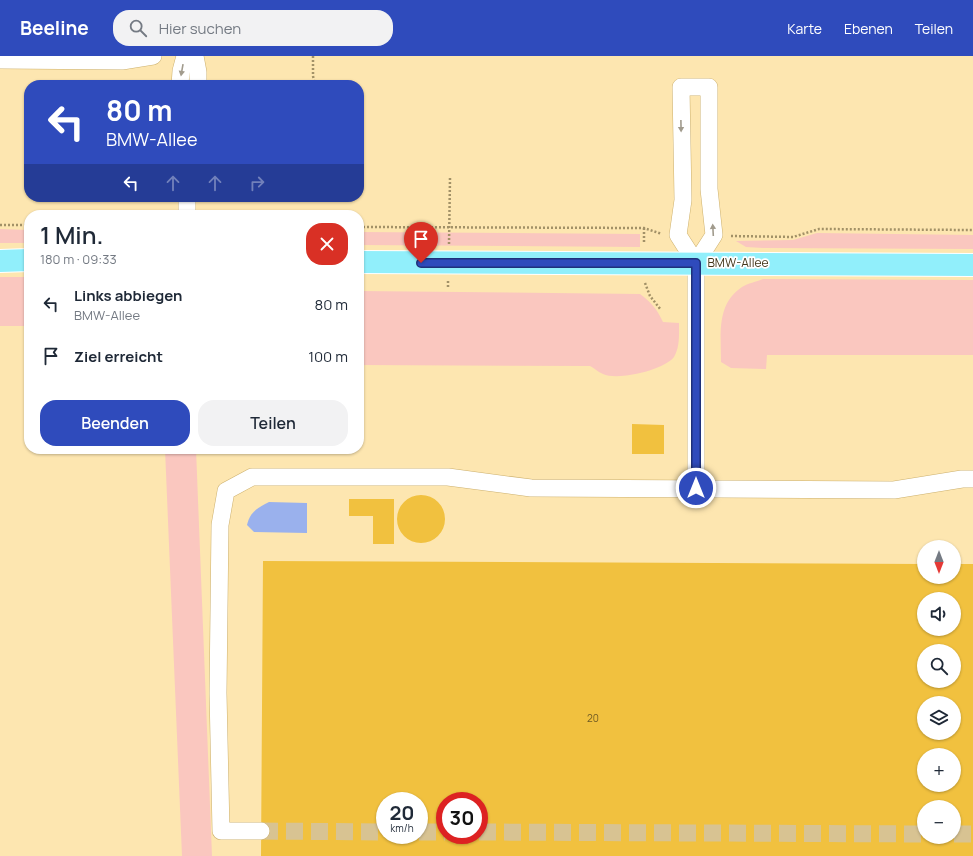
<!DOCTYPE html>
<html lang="de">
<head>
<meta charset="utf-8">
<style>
  body { margin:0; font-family:Manrope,sans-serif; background:#f2f2f3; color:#1f2937; height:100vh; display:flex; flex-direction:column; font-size:15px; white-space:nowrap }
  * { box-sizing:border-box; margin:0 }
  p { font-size:13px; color:#747a83 }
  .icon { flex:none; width:22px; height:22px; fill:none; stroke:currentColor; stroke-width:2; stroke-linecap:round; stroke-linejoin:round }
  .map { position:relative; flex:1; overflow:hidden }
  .side { position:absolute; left:24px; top:154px; width:340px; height:244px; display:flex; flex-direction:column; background:#fff; border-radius:16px; box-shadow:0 1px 3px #0004 }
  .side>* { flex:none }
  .hud { position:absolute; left:24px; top:24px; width:340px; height:122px; border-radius:16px; box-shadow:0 1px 3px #0004; background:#2f4bbc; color:#fff; overflow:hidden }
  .needle { width:26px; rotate:180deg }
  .controls { position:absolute; left:917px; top:484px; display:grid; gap:8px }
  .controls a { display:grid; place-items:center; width:44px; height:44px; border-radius:50%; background:#fff; box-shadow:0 1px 3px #0004; font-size:20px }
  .speed { position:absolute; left:376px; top:736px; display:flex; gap:8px; font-size:20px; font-weight:700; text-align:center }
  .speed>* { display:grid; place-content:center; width:52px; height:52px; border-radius:50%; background:#fff; box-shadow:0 1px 3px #0004; line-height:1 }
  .speed small { font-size:10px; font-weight:400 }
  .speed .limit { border:6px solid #d22; background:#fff; color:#111 }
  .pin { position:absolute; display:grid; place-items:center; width:34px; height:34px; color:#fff; margin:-41px -17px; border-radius:50% 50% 50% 0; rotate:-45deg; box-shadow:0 0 4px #0007 }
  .pin .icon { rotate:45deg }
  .me { position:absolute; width:44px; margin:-22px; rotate:0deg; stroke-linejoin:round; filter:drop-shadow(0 0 3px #0008) }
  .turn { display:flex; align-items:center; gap:14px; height:84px; padding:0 16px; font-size:18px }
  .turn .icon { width:52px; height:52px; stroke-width:2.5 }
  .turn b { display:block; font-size:28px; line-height:34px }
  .lanes { display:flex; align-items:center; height:38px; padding:0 16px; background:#0003; justify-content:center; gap:20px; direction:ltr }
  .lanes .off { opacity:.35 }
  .round { display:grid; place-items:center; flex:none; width:42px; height:42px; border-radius:16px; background:#f2f2f3 }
  .summary { display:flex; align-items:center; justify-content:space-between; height:68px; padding:0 16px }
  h1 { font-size:24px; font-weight:600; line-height:30px }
  .button { display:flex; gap:8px; margin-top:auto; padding:8px 16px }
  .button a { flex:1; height:46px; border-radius:16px; background:#2f4bbc; color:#fff; font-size:16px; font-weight:600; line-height:46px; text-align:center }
  .button a+a { background:#f2f2f3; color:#1f2937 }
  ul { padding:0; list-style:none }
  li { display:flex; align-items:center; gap:12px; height:52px; padding:0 16px }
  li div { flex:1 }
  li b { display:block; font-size:15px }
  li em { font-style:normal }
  header { display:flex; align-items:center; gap:24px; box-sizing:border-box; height:56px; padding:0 20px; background:#2f4bbc; color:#fff }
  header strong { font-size:19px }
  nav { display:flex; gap:22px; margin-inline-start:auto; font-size:14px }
  .search { width:280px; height:36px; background:#f2f2f3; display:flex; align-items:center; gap:10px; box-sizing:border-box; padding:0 14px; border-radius:16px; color:#747a83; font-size:15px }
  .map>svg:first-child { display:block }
</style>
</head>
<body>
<header>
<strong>Beeline</strong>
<div class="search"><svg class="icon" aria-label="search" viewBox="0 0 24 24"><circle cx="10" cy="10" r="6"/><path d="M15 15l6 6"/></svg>Hier suchen</div>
<nav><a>Karte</a><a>Ebenen</a><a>Teilen</a></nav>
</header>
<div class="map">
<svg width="973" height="800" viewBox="0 0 973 800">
  <rect width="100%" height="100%" fill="#fde6b0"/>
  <path fill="#fac7bf" d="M0,173L29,174V187H0Z
    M359,176L640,178V191L359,189Z
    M817,177L973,179V193L763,192L746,191L736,185L793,184Z
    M0,221H29V270H0Z
    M763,223L973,224V299H767L766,313L731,312L721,306C721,279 716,248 742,231C748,227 756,226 763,223Z
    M359,235L640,238C651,246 657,253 663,266L679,267C679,278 680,291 674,301C664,314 618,325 603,318C598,316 594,312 590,310L359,309Z
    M165,393H196L212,800H182Z"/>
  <path fill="#9ab1ed" d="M269,446L307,447V477L254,476L247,469C250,456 257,452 269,446Z"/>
  <path fill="#f1c13f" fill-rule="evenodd" d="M632,368L664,369V398H632Z
    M397 463a24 24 0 1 1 48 0a24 24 0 1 1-48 0Z
    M349,443H394V488H373V460H349Z
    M263,505L924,508V521H954V508H973V800H261ZM924,543H954V573H924ZM924,595H954V625H924ZM924,647H954V677H924ZM924,699H954V729H924ZM385,745H419V779H385ZM445,745H479V779H445ZM924,751H954V781H924Z"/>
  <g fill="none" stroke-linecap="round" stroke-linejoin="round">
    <path stroke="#d8c392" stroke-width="17" stroke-dasharray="17 8" stroke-linecap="butt" d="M261,775L385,776
      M419,776H445
      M479,776L924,778
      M954,778H973"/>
    <defs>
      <path id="minor" d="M195,0L198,16V29
        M0,4L122,5L153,0
        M180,29L181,15L185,0
        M187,159V141
        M696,207L714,179L709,133V31H681L683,144L678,179L696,207V432
        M261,775H221L218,637L220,469L226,435L252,421H448L531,432L894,434L962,423H973"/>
      <path id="major" d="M0,205L29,204
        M359,206L973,209"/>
    </defs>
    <use href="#minor" stroke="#ccb06d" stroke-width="18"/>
    <use href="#major" stroke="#fff" stroke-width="24"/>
    <path stroke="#a29167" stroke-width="2.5" stroke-dasharray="2 2" stroke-linecap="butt" d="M313,0V20L315,29
      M0,169H29
      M359,171L644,172L662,178
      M644,172V188
      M731,180L793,181L819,173L973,174
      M449,188L450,122
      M645,227L650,240L661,254
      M448,231V225"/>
    <use href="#minor" stroke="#fff" stroke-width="17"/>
    <use href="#major" stroke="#91effb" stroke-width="22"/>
  </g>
  <defs><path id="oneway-solid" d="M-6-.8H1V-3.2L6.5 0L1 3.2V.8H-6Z"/></defs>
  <g fill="#a19b8d">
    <use href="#oneway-solid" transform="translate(182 14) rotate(100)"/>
    <use href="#oneway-solid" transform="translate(681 70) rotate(89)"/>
    <use href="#oneway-solid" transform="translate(713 174) rotate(-93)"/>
  </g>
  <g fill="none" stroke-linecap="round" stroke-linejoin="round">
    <defs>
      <path id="route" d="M421,207H696V432"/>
    </defs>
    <use href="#route" stroke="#1f317a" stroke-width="10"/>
    <use href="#route" stroke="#2f4bbc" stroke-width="7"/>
  </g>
  <g text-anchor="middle" stroke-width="3.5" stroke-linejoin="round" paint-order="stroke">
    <g font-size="10" fill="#6e5a24">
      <text x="593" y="666">20</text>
    </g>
    <g font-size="12" fill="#43371b" stroke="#fff">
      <text x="738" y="211">BMW-Allee</text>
    </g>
  </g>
</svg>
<div class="controls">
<a><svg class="needle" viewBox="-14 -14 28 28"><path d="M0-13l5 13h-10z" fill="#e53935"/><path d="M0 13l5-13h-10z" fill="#747a83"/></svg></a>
<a><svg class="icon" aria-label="sound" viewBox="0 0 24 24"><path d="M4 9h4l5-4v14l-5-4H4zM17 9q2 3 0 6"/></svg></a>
<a><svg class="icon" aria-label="search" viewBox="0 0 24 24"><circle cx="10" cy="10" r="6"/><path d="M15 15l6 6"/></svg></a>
<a><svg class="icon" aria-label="layers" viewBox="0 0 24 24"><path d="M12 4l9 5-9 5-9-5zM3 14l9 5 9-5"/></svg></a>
<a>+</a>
<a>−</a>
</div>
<div class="speed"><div>20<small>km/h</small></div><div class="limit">30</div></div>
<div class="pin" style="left:421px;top:207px;background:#d93025"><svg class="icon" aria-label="arrive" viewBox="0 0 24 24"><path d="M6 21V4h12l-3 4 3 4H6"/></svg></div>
<svg class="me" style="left:696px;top:432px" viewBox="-20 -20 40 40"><circle r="17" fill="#2f4bbc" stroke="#fff" stroke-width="3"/><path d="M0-11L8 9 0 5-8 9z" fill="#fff"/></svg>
<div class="hud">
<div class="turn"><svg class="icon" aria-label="left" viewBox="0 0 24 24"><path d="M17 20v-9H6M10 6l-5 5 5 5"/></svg><div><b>80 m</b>BMW-Allee</div></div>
<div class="lanes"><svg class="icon" aria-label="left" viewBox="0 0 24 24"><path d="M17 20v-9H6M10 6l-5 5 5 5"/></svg><svg class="icon off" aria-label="ahead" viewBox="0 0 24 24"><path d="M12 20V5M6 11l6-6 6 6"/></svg><svg class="icon off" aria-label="ahead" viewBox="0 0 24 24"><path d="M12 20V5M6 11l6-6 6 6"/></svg><svg class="icon off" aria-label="right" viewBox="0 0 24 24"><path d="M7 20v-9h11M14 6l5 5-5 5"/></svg></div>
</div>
<section class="side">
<div class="summary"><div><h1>1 Min.</h1><p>180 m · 09:33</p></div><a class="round" style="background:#d93025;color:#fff"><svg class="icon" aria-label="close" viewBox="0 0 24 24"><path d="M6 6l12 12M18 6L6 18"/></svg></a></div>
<ul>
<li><svg class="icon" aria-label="left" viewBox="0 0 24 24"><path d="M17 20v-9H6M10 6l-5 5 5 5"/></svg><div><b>Links abbiegen</b><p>BMW-Allee</p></div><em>80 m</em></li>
<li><svg class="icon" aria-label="arrive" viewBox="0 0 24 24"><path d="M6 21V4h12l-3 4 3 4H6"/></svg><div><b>Ziel erreicht</b></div><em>100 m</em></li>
</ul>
<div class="button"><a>Beenden</a><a>Teilen</a></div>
</section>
</div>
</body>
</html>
